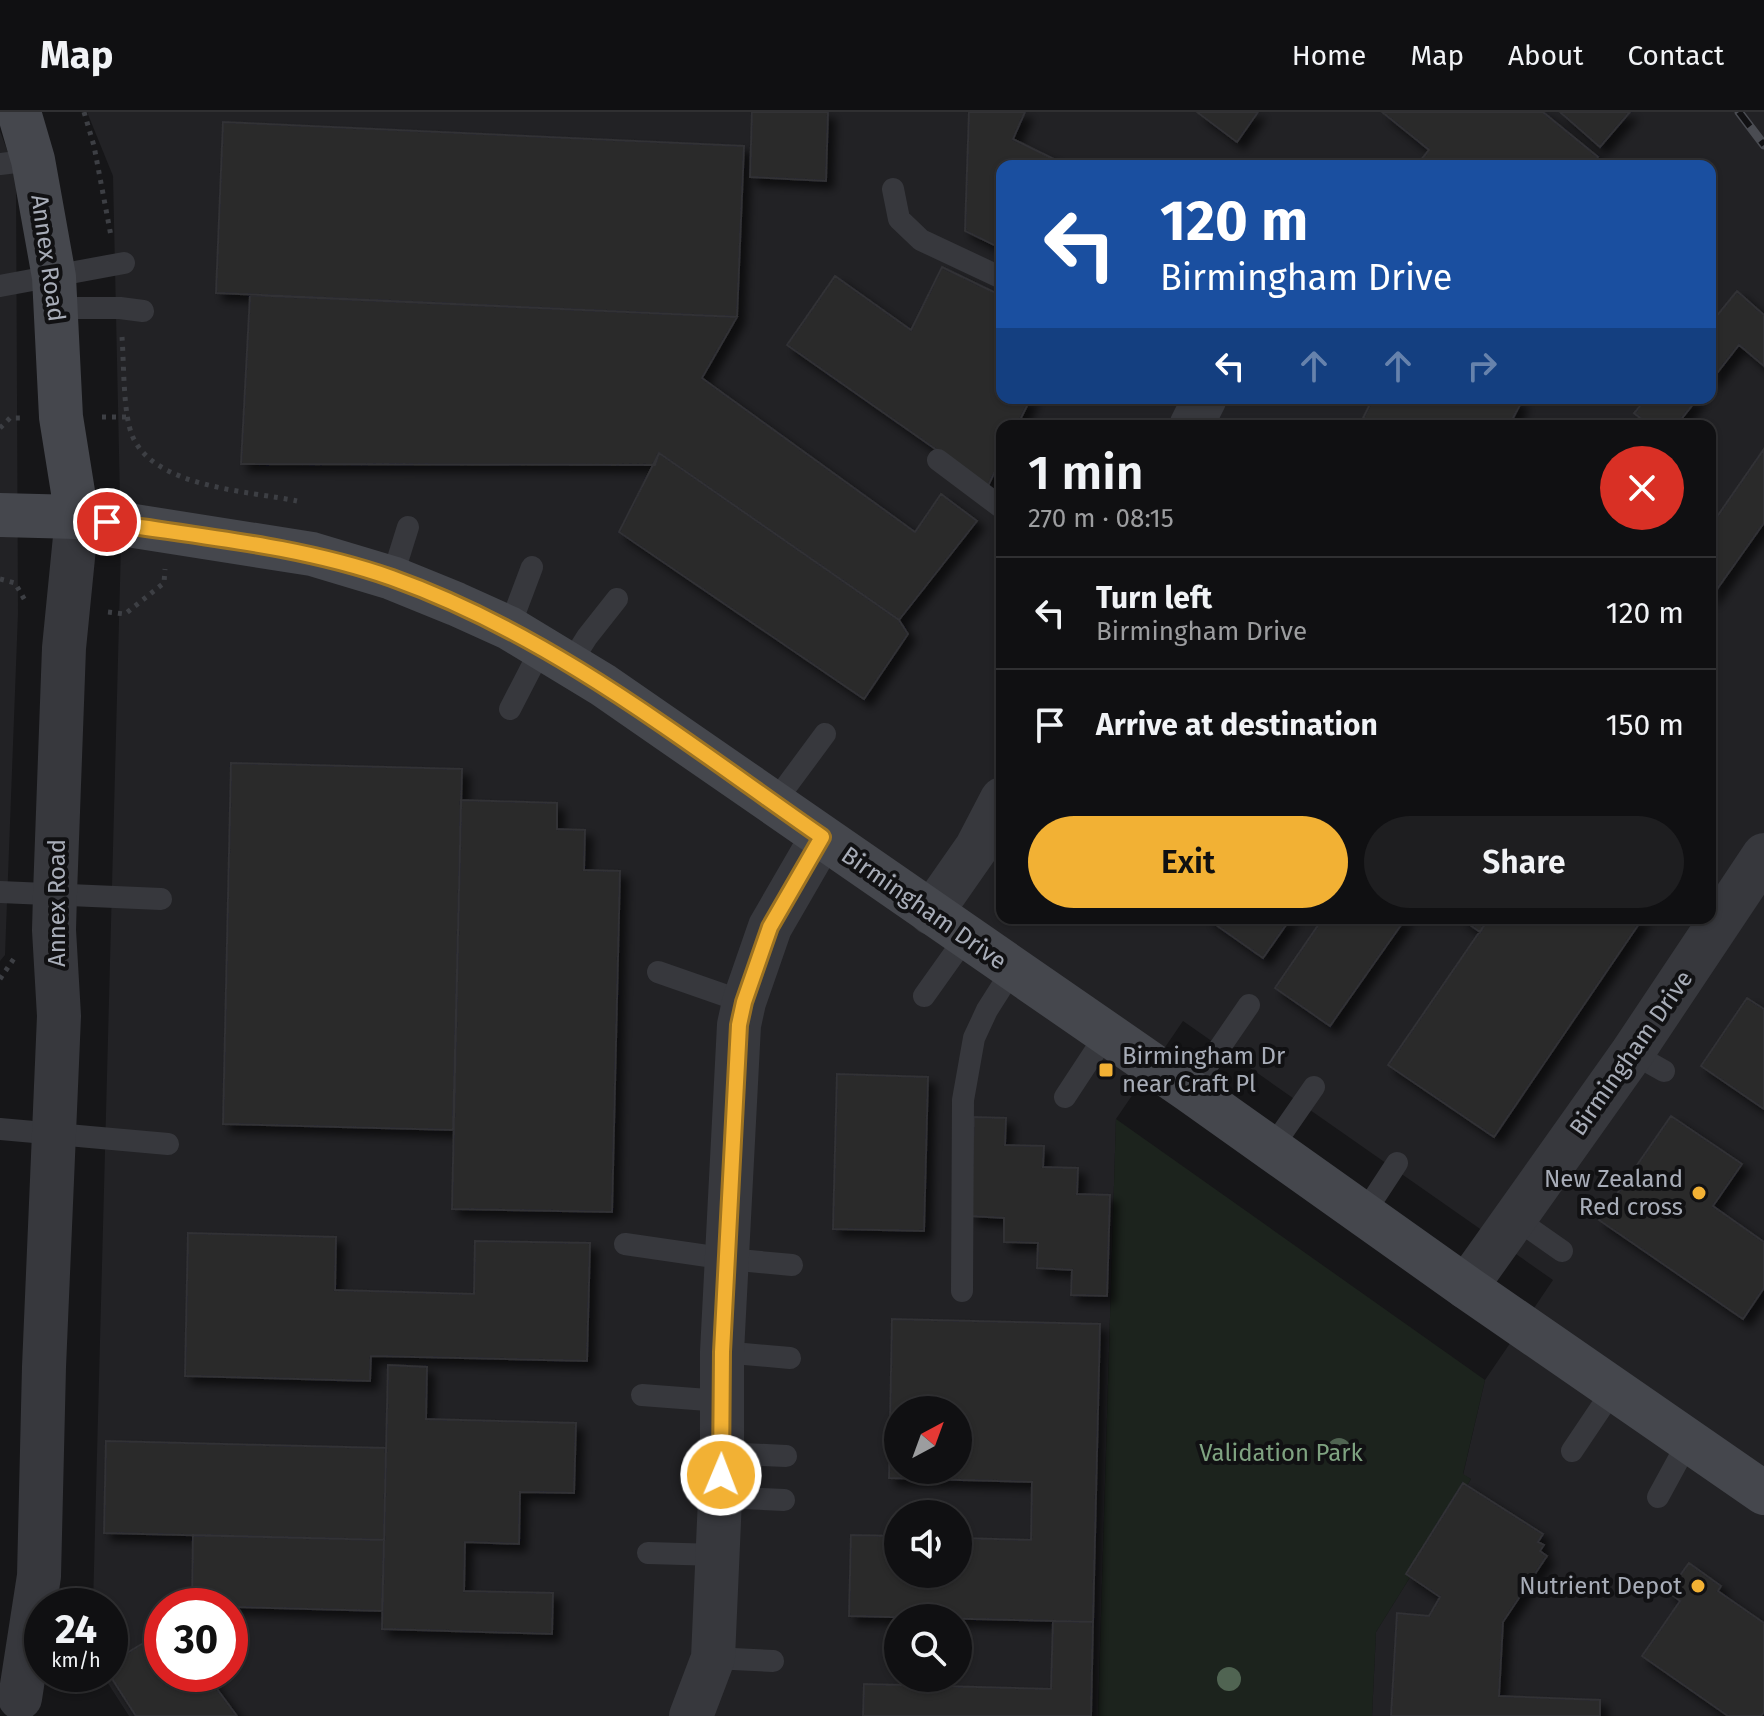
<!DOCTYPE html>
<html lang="en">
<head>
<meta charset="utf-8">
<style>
  body { margin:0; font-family:"Fira Sans",sans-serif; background:#1e1e20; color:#f1f3f6; height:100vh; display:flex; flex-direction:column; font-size:30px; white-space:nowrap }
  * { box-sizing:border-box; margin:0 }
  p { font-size:26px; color:#9c9d9f }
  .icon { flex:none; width:44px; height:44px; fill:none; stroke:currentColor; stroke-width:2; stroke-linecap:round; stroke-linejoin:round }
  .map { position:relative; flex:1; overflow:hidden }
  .sheet { position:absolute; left:996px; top:308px; width:720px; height:504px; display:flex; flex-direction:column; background:#101012; border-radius:16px; box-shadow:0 2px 6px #0004,0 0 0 2px #303032 }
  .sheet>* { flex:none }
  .top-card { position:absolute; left:996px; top:48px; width:720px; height:244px; border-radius:16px; box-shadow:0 2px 6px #0004,0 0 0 2px #303032; background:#1a4fa0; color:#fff; overflow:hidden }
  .needle { width:52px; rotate:41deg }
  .controls { position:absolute; left:884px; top:1284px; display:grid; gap:16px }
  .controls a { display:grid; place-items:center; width:88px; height:88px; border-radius:50%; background:#101012; box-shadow:0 2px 6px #0004,0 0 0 2px #303032; font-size:40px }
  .speed { position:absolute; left:24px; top:1476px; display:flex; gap:16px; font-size:40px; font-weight:700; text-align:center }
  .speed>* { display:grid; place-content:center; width:104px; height:104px; border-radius:50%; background:#101012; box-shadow:0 2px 6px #0004,0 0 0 2px #303032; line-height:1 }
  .speed small { font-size:20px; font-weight:400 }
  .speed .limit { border:12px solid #d22; background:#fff; color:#111 }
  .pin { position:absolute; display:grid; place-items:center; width:68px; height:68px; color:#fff; margin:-34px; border:4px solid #fff; border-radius:50%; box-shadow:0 2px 8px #0007 }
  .me { position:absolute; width:88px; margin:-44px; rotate:1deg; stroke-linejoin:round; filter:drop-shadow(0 0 6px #0008) }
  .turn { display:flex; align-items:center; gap:28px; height:168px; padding:0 32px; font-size:36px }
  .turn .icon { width:104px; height:104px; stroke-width:2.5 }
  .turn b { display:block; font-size:56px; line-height:68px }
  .lanes { display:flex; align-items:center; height:76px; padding:0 32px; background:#0003; justify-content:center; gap:40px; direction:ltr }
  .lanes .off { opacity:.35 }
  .round { display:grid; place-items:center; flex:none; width:84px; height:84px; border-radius:42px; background:#1e1e20 }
  .headline { display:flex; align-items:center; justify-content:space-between; height:136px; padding:0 32px }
  h1 { font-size:48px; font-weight:600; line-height:60px }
  .cta { display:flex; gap:16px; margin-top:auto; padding:16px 32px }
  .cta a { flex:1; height:92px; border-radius:48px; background:#f2b134; color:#111; font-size:32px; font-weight:600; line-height:92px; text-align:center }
  .cta a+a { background:#1e1e20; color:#f1f3f6 }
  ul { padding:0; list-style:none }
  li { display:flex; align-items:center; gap:24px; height:112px; padding:0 32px; border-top:2px solid #303032 }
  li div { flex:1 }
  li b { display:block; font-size:30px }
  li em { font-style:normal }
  header { display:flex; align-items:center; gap:48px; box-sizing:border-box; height:112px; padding:0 40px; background:#101012; border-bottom:2px solid #303032 }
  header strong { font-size:38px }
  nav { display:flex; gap:44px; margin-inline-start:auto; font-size:28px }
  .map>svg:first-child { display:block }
</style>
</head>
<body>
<header>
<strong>Map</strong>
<nav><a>Home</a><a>Map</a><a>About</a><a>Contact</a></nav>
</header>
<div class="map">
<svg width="1764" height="1604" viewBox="0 0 1764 1604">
  <defs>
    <filter id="shadow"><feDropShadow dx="7" dy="7" stdDeviation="4" flood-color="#0009"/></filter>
  </defs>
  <rect width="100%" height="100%" fill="#161618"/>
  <path fill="#222225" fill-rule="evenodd" d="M87,0H1764V1604H1372L1376,1520L1471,1367L1463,1363L1485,1268L1553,1168L1183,909L1116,1007L1098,1604H129L102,1562H110V1494H93L121,433L113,64ZM1002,54H1710V286H1002ZM1002,314H1710V806H1002ZM898,1298H958V1358H898ZM898,1402H958V1462H898ZM162,1494H230V1562H162ZM898,1506H958V1566H898Z
    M0,19L16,62L18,501L5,843L0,849Z"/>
  <path fill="#1c231d" d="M1116,1007L1485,1268L1463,1362L1471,1367L1376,1520L1372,1604H1098Z"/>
  <path fill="#29292c" stroke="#303034" stroke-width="2" fill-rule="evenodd" filter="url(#shadow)" d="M752,0H828L826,69L750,65Z
    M969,0H1025L1013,27L1068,54H1002V137L965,119Z
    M1197,0H1258L1237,30Z
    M1382,0H1543L1598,45L1591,54H1424L1419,50L1429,38Z
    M1560,0H1630L1600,35Z
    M223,10L744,34L737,205L216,181Z
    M942,155L1002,184V286H1031L1017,314H1002V345L988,374L787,233L835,164L911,218Z
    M1737,179L1764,203V254L1739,233L1710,270V212Z
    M250,183L737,205L702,266L915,420L941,382L977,409L899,508L659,341L655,353L241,352Z
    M1373,286H1512L1521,291L1509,314H1379L1363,306Z
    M1647,286H1698L1676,314H1650L1634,301Z
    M1764,337V411L1710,487V402L1716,406Z
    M659,341L899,508L908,522L864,587L619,420Z
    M231,651L462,657L453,1018L223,1012Z
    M461,688L557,691V717L585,718L584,758L620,759L612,1100L452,1097Z
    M1206,806H1291L1263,846Z
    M1323,806H1406L1330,914L1275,876Z
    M1460,806H1489L1480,820Z
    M1489,806H1643L1494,1025L1388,953Z
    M1747,886L1764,897V997L1701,954Z
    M837,962L928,965L924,1119L833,1117Z
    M1671,1004L1742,1052L1713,1094L1764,1130V1176L1743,1207L1599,1108Z
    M974,1005L1006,1006L1005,1033L1044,1034L1043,1055L1078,1056L1077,1082L1110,1083L1107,1184L1071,1183L1072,1158L1037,1156L1038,1131L1004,1130V1106L970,1104Z
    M188,1121L336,1125L335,1178L474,1182L475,1129L590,1131L587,1249L371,1244L370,1269L185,1264Z
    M892,1207L1100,1212L1093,1510L849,1504L851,1423L898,1424V1462H958V1426L1031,1428L1032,1370L889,1366ZM898,1298H958V1358H898Z
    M388,1253L427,1255L426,1307L576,1311L574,1381L520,1380L519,1432L465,1430L464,1479L553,1481L552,1522L382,1517Z
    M106,1329L386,1336L384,1428L104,1421Z
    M1463,1371L1543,1422L1538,1430L1544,1433L1540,1439L1547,1444L1503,1510L1499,1584L1600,1588V1604H1391L1397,1501L1429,1504L1440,1485L1406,1462Z
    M193,1423L384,1428L382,1499L192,1494Z
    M1689,1451L1721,1474L1718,1479L1764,1511V1600L1761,1604H1728L1642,1544L1680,1489L1668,1480Z
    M1053,1509L1093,1510L1091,1604H863L864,1572L1051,1577Z
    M162,1520V1562H206L237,1604H136L109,1562L110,1551Z"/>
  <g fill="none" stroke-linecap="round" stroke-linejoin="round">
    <path stroke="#3d3f44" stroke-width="5" stroke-dasharray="4 6" stroke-linecap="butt" d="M84,0L94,34L111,124
      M122,225C124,251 123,301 132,323C153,376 250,379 297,389
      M102,305H129
      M0,316L10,306H24
      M0,467L15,471L27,492
      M108,500L125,502L164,471L165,457
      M0,867L15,845"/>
    <path stroke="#37383d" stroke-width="22" d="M0,52L33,48
      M893,77L899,107L921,128L1002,166
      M0,174L124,151
      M58,196H120L143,199
      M938,348L1002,396
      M392,466L408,415
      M509,516L532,455
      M570,552L587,525L617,487
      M510,597L542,535
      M774,691L825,622
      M0,780L161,787
      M658,860L744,890
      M924,884L966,825
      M1632,941L1664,959
      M1190,979L1249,893
      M1065,985L1107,921
      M0,1017L168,1032
      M1271,1037L1314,975
      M1363,1103L1397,1051
      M1515,1106L1562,1139
      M625,1132L728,1147L792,1153
      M962,1179L963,988L974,926L987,898L1013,857
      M722,1240L790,1246
      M642,1283L721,1289
      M1572,1339L1613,1278
      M722,1341L786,1344
      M720,1385L784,1388
      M1658,1385L1688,1330
      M648,1441L718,1443
      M713,1546L773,1549"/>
    <path stroke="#37383d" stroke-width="44" d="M1191,314L1205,286
      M931,801L977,735L1002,687
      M1466,1175L1632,941L1764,743
      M20,1586L39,1464L44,1255L59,904L54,818L55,782L64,536L77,405
      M691,1604L713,1546L722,1341V1240L739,913L744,890L770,815L822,725"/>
    <path stroke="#45474d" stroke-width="44" d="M19,0L33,48L54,165L61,305L77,405
      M0,403L77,405L312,442L392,466L456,492L509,516L603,573L1190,979L1466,1175L1764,1381"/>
    <defs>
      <path id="rail" d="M1739,0L1764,33"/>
    </defs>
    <use href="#rail" stroke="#4a4c52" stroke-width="9"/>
    <use href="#rail" stroke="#111113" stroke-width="6" stroke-dasharray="18" stroke-linecap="butt"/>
  </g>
  <g fill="#506452">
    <circle cx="1339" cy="1338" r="12"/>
    <circle cx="1229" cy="1567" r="12"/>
  </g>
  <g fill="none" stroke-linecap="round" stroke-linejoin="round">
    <defs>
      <path id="route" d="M107,410C203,425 301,434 392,466C552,523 685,630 822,725L770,815L744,890L739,913L722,1240L721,1363"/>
    </defs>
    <use href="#route" stroke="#9d7322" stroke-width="20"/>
    <use href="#route" stroke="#f2b134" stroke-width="14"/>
  </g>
  <g fill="#f2b134" stroke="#111113" stroke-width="3">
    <rect x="1098" y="950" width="16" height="16" rx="4"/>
    <circle cx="1699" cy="1081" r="8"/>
    <circle cx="1698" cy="1474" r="8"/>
  </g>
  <g text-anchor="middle" stroke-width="8" stroke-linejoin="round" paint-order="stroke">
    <g font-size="24" fill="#a8adb8" stroke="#111113">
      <text transform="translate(48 146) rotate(82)" y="8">Annex Road</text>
      <text transform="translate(57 791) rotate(-90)" y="8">Annex Road</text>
      <text transform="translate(924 796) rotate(35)" y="8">Birmingham Drive</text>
      <text transform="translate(1631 941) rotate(-55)" y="8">Birmingham Drive</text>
    </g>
    <g font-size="24" fill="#a8adb8" stroke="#111113" text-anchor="end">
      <text x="1122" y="952" text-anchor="start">Birmingham Dr<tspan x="1122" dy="28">near Craft Pl</tspan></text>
      <text x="1683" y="1075">New Zealand<tspan x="1683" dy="28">Red cross</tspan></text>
      <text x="1682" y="1482">Nutrient Depot</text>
    </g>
    <g font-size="24" fill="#7fa381" stroke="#111113">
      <text x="1281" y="1349">Validation Park</text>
    </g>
  </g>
</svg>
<div class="controls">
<a><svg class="needle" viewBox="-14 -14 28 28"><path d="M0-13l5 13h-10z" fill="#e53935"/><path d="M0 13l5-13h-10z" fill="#9c9d9f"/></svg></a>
<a><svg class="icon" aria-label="sound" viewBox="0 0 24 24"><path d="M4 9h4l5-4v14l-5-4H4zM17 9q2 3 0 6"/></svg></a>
<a><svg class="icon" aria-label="search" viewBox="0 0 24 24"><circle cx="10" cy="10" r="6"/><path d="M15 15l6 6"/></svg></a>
</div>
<div class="speed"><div>24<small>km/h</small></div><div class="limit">30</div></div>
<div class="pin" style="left:107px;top:410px;background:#d93025"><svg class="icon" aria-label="arrive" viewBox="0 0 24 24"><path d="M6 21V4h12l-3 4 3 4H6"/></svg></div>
<svg class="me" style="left:721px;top:1363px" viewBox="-20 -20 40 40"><circle r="17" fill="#f2b134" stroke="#fff" stroke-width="3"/><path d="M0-11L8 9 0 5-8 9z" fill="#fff"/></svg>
<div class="top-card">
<div class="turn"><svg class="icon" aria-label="left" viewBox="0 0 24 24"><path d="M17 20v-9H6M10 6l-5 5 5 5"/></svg><div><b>120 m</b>Birmingham Drive</div></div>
<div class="lanes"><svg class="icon" aria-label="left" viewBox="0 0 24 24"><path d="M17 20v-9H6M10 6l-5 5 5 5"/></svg><svg class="icon off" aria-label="ahead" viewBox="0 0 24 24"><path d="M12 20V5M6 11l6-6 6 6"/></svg><svg class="icon off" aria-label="ahead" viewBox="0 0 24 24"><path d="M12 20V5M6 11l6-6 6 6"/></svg><svg class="icon off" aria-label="right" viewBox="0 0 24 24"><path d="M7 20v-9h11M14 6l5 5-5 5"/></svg></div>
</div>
<section class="sheet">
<div class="headline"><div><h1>1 min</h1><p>270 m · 08:15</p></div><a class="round" style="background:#d93025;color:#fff"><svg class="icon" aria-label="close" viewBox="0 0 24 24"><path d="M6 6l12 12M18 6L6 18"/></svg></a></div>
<ul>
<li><svg class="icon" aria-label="left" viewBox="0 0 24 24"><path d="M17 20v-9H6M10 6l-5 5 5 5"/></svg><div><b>Turn left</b><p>Birmingham Drive</p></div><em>120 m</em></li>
<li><svg class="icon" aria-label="arrive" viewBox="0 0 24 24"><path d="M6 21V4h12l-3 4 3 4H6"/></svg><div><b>Arrive at destination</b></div><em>150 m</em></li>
</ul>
<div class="cta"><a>Exit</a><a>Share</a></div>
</section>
</div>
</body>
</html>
